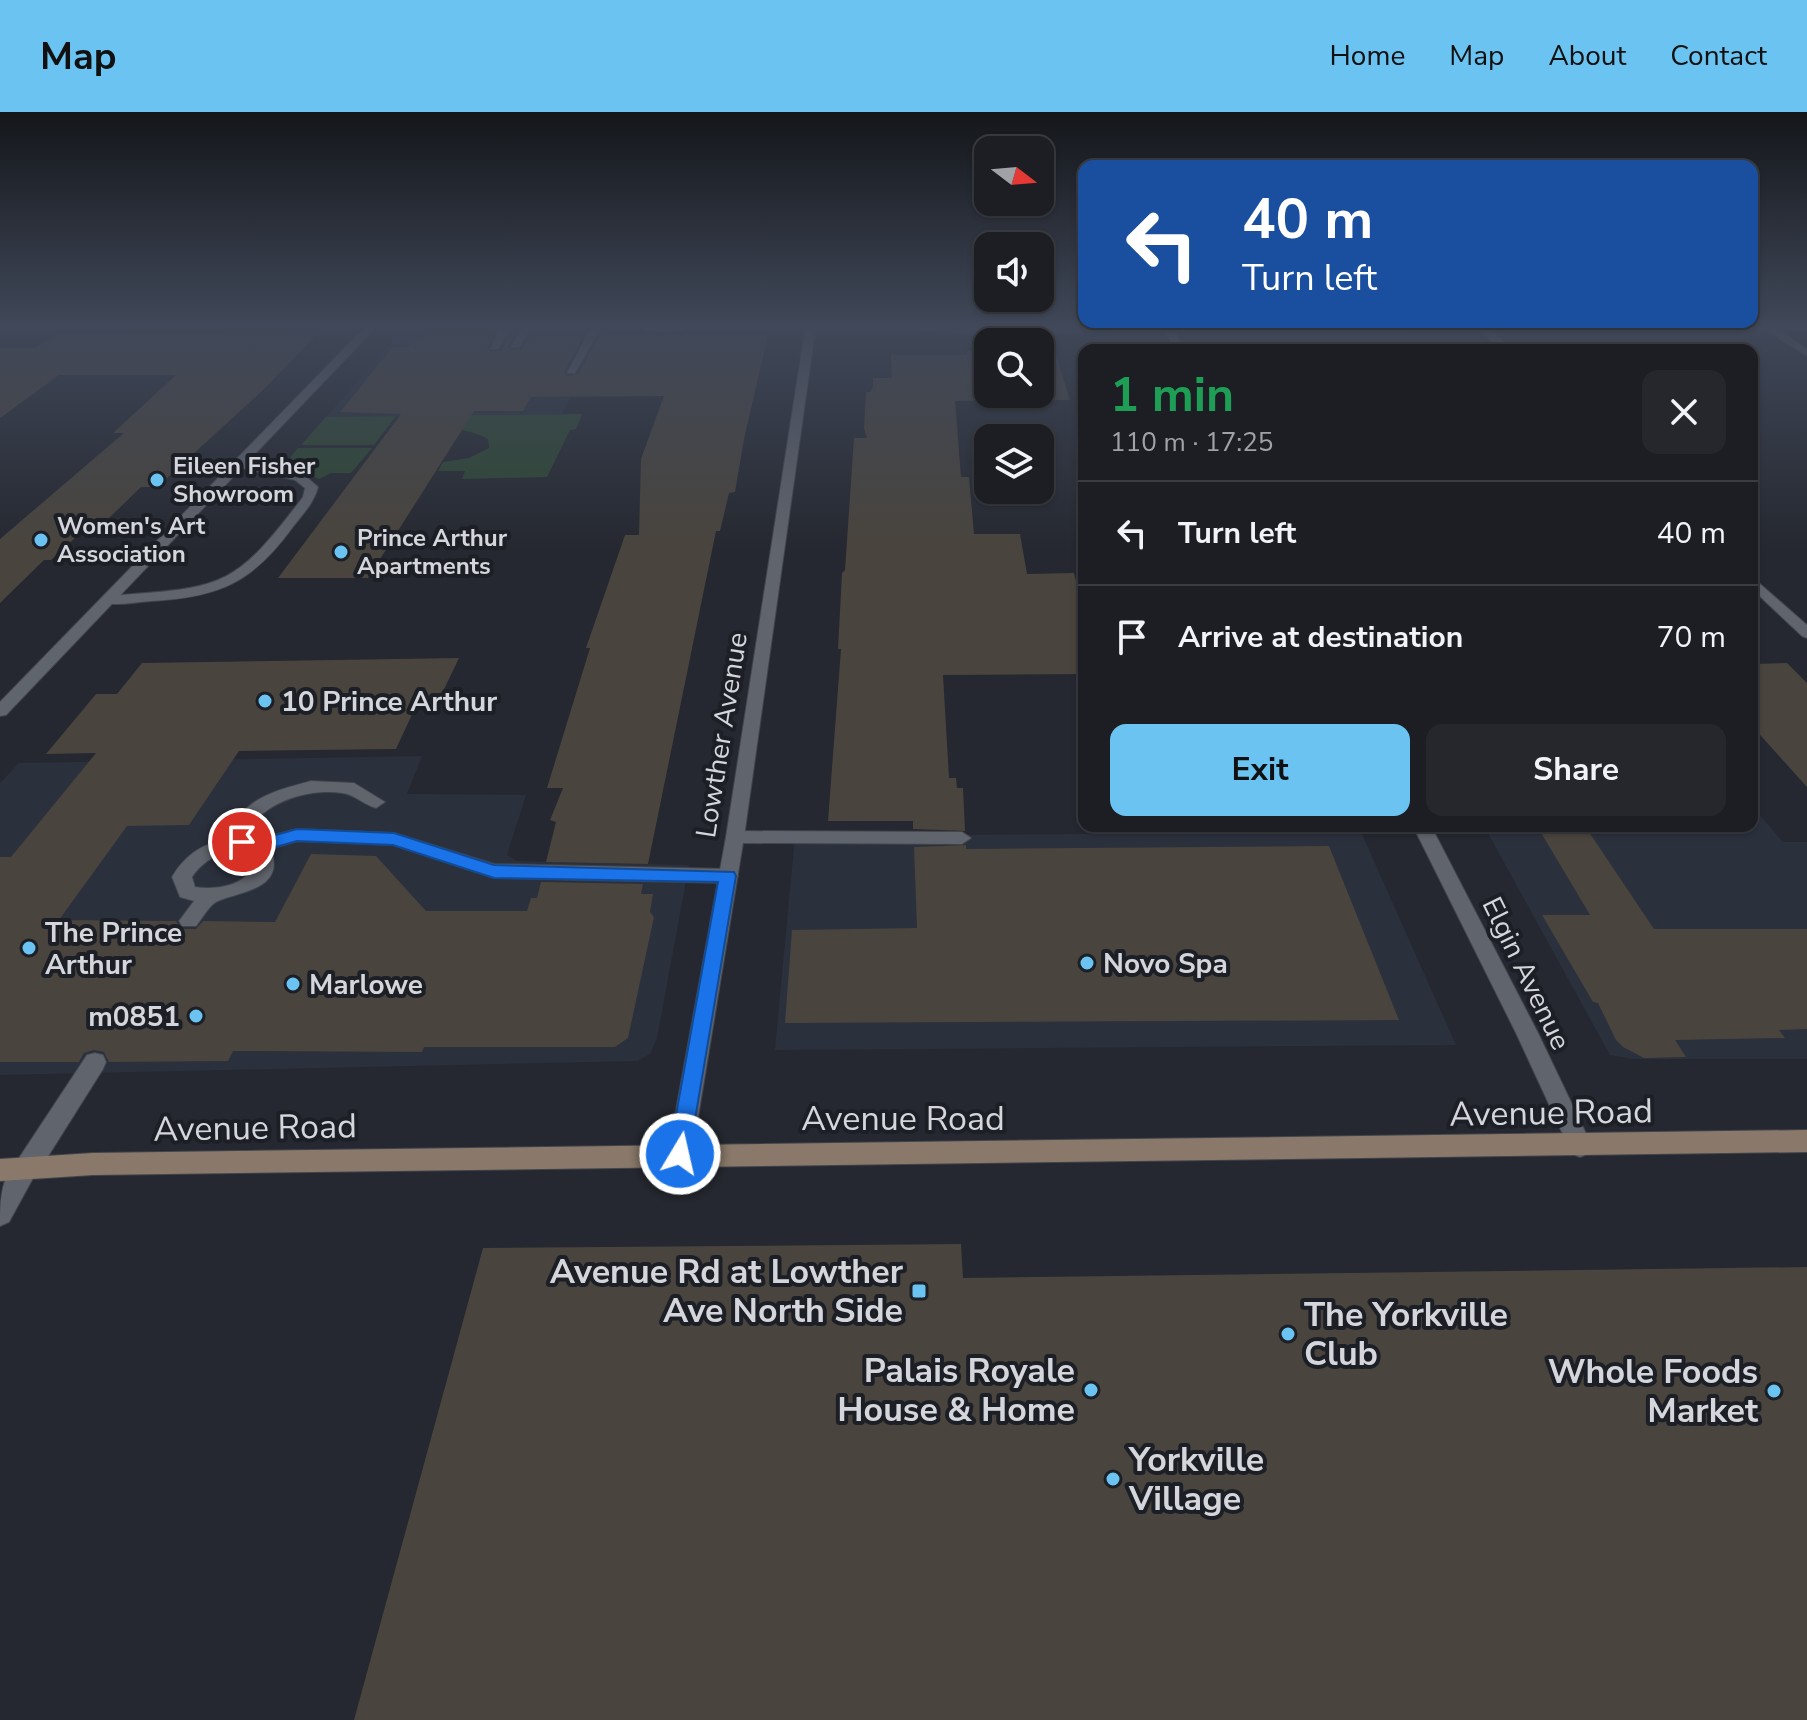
<!DOCTYPE html>
<html lang="en">
<head>
<meta charset="utf-8">
<style>
  body { margin:0; font-family:"Nunito Sans",sans-serif; background:#25272c; color:#f1f3f6; height:100vh; display:flex; flex-direction:column; font-size:30px; white-space:nowrap }
  * { box-sizing:border-box; margin:0 }
  p { font-size:26px; color:#a0a2a6 }
  .icon { flex:none; width:44px; height:44px; fill:none; stroke:currentColor; stroke-width:2; stroke-linecap:round; stroke-linejoin:round }
  .map { position:relative; flex:1; overflow:hidden }
  .details { position:absolute; left:1078px; top:232px; width:680px; height:488px; display:flex; flex-direction:column; background:#1c1e24; border-radius:16px; box-shadow:0 2px 6px #0004,0 0 0 2px #3a3c41 }
  .details>* { flex:none }
  .hud { position:absolute; left:1078px; top:48px; width:680px; height:168px; border-radius:16px; box-shadow:0 2px 6px #0004,0 0 0 2px #3a3c41; background:#1a4fa0; color:#fff; overflow:hidden }
  .needle { width:52px; rotate:106deg }
  .controls { position:absolute; left:974px; top:24px; display:grid; gap:16px }
  .controls a { display:grid; place-items:center; width:80px; height:80px; border-radius:16px; background:#1c1e24; box-shadow:0 2px 6px #0004,0 0 0 2px #3a3c41; font-size:40px }
  .pin { position:absolute; display:grid; place-items:center; width:68px; height:68px; color:#fff; margin:-34px; border:4px solid #fff; border-radius:50%; box-shadow:0 2px 8px #0007 }
  .me { position:absolute; width:88px; margin:-44px; rotate:9deg; stroke-linejoin:round; filter:drop-shadow(0 0 6px #0008) }
  .turn { display:flex; align-items:center; gap:28px; height:168px; padding:0 32px; font-size:36px }
  .turn .icon { width:104px; height:104px; stroke-width:2.5 }
  .turn b { display:block; font-size:56px; line-height:68px }
  .round { display:grid; place-items:center; flex:none; width:84px; height:84px; border-radius:16px; background:#25272c }
  .headline { display:flex; align-items:center; justify-content:space-between; height:136px; padding:0 32px }
  h1 { font-size:48px; font-weight:700; line-height:60px; color:#1e9e55 }
  .button { display:flex; gap:16px; margin-top:auto; padding:16px 32px }
  .button a { flex:1; height:92px; border-radius:16px; background:#6ac3f1; color:#111; font-size:32px; font-weight:700; line-height:92px; text-align:center }
  .button a+a { background:#25272c; color:#f1f3f6 }
  ul { padding:0; list-style:none }
  li { display:flex; align-items:center; gap:24px; height:104px; padding:0 32px; border-top:2px solid #3a3c41 }
  li div { flex:1 }
  li b { display:block; font-size:30px }
  li em { font-style:normal }
  header { display:flex; align-items:center; gap:48px; box-sizing:border-box; height:112px; padding:0 40px; background:#6ac3f1; color:#111 }
  header strong { font-size:38px }
  nav { display:flex; gap:44px; margin-inline-start:auto; font-size:28px }
  .map>svg:first-child { display:block }
</style>
</head>
<body>
<header>
<strong>Map</strong>
<nav><a>Home</a><a>Map</a><a>About</a><a>Contact</a></nav>
</header>
<div class="map">
<svg width="1807" height="1608" viewBox="0 0 1807 1608">
  <rect width="100%" height="100%" fill="#252830"/>
  <path fill="#2b303d" d="M408,212H608L561,303L326,305Z
    M422,644L407,682L526,683L507,743L517,749L689,753L657,926L650,942L637,949L0,963V671L19,651Z
    M1752,694L1783,730H1807V947H1634L1610,943L1484,714H1752Z
    M1361,720L1456,933L775,938L795,724Z"/>
  <path fill="#2e4731" d="M582,302L576,317L570,318L547,365L462,367L465,359H438L443,350L469,346L489,336L488,327C480,320 418,308 402,304Z
    M396,304L374,333H301L326,305Z
    M298,336H372L351,361H331L319,367L285,352Z"/>
  <path fill="#49443d" d="M470,214L498,215L487,236L490,240L501,239L512,220L515,221L508,234L511,238L522,237L530,223H584L564,260L567,264L578,262L600,223H768L744,327L735,380L729,381L720,419H716L648,752L546,750L556,710L550,708L563,676H547L590,536H586L625,423H639L641,347L664,284L531,285L523,299H474L368,466H278L401,302L340,300L393,235H409L424,217Z
    M319,220L263,278L157,375H141L109,406H97L51,448H44L0,491V427L124,321H113L176,263H59L0,306V236H35L58,222Z
    M967,239H988V282H1040V239H1055L1070,288L955,289L961,365H969L974,422H1020L1027,462L1074,461L1084,502V562L943,563L949,666H956L957,676H963L965,719L913,717V709H828L841,537H838L842,461L845,458L854,326H867L864,316L866,280H870L873,275V266H892L891,243H967Z
    M459,546L435,596H415L396,637L239,639L189,713L127,714L59,808L176,809L182,817H196L203,809L275,810L311,742L376,744L426,799H527L531,786H537L541,770L643,772L641,782H653L650,800L654,805L628,926L615,935H424L422,940L233,939L228,949L109,950L104,940L94,938L84,941L79,950H0V745H11L96,641L46,642L96,582H117L142,551Z
    M1787,551L1807,571V675L1752,614V552Z
    M1537,714H1585L1654,817H1807V917L1779,918L1785,926L1675,928L1686,945L1644,946L1623,935L1616,928L1598,891L1593,890L1542,803H1590Z
    M966,733V737L1329,734L1399,908L785,911L792,818L917,816L914,735Z
    M961,1132L963,1166L1807,1155V1608H354L483,1136Z"/>
  <g fill="none" stroke-linecap="round" stroke-linejoin="round">
    <defs>
      <path id="service" d="M503,212H513L498,237H490Z
        M523,212H533L519,235H511Z
        M593,212H603L575,261H567Z
        M644,212H694C679,222 661,220 645,217Z
        M237,347L303,362L318,375C314,391 302,403 292,416C252,471 219,485 152,489C136,490 118,494 103,491L101,488L108,484C222,475 232,479 303,385L305,376L295,368L233,354V348Z
        M311,669L354,671L385,690L376,696C364,693 354,682 342,681C307,676 260,691 245,724L258,727L297,717L394,721L494,752L728,757L738,764L728,771L494,766L393,733L297,729L271,737C286,778 240,779 216,790C209,794 201,808 196,814H182L179,809L194,789L180,785L172,765C185,743 201,733 225,727C244,686 270,680 311,669ZM242,737L252,739L255,752C245,774 217,778 195,775L192,765C204,747 221,740 242,737Z
        M735,719L962,720L971,726L962,732L735,731L726,725Z
        M95,941L103,943L106,950L103,957L35,1065L26,1068L17,1065L14,1057L17,1049L87,943Z"/>
      <path id="minor" d="M368,212H379L6,603L0,604V590Z
        M806,212H816L744,725L692,1042L689,1050L680,1053L671,1050L668,1042L726,725Z
        M868,212L966,215L1807,212V217H1777L1807,237V244L1764,217L1491,218L1512,238H1501L1480,218L1175,220L1185,238H1175L1166,220L966,221Z
        M1752,465L1807,513V526L1802,524L1752,477Z
        M1413,714H1431L1538,921L1592,1034L1588,1042L1580,1045L1572,1042L1516,921Z
        M26,1046L35,1049L38,1057L9,1110L0,1114C0,1090 0,1056 26,1046Z"/>
      <path id="secondary" d="M1807,1018V1040L93,1063L0,1069V1047L93,1041Z"/>
    </defs>
    <use href="#service" stroke="#41444b" stroke-width="2"/>
    <use href="#minor" stroke="#41444b" stroke-width="2"/>
    <use href="#secondary" stroke="#41444b" stroke-width="2"/>
    <use href="#service" fill="#60646c" fill-rule="evenodd"/>
    <use href="#minor" fill="#60646c" fill-rule="evenodd"/>
    <use href="#secondary" fill="#8a796a" fill-rule="evenodd"/>
  </g>
  <linearGradient id="sky" x2="0" y2="1"><stop stop-color="#14161a"/><stop offset="0.49" stop-color="#404859"/><stop offset="1" stop-color="#404859" stop-opacity="0"/></linearGradient>
  <rect width="1807" height="437" fill="url(#sky)"/>
  <path fill="#1a73e8" stroke="#114b97" stroke-width="2" d="M297,717L394,721L494,753L734,760L736,764L688,1049L680,1051L672,1049L669,1042L718,770L494,766L393,733L297,729L258,740L236,735L233,730L242,724L258,728Z"/>
  <g fill="#6ac3f1" stroke="#1c1f26" stroke-width="3">
    <circle cx="157" cy="368" r="8"/>
    <circle cx="41" cy="428" r="8"/>
    <circle cx="341" cy="440" r="8"/>
    <circle cx="265" cy="589" r="8"/>
    <circle cx="29" cy="836" r="8"/>
    <circle cx="1087" cy="851" r="8"/>
    <circle cx="293" cy="872" r="8"/>
    <circle cx="196" cy="904" r="8"/>
    <rect x="911" y="1171" width="16" height="16" rx="4"/>
    <circle cx="1288" cy="1222" r="8"/>
    <circle cx="1091" cy="1278" r="8"/>
    <circle cx="1774" cy="1279" r="8"/>
    <circle cx="1113" cy="1367" r="8"/>
  </g>
  <g text-anchor="middle" stroke-width="8" stroke-linejoin="round" paint-order="stroke">
    <g font-size="24" font-weight="bold" fill="#d4d6db" stroke="#1c1f26" text-anchor="start">
      <text x="173" y="362">Eileen Fisher<tspan x="173" dy="28">Showroom</tspan></text>
      <text x="57" y="422">Women's Art<tspan x="57" dy="28">Association</tspan></text>
      <text x="357" y="434">Prince Arthur<tspan x="357" dy="28">Apartments</tspan></text>
    </g>
    <g font-size="28" font-weight="bold" fill="#d4d6db" stroke="#1c1f26" text-anchor="start">
      <text x="281" y="599">10 Prince Arthur</text>
      <text x="45" y="830">The Prince<tspan x="45" dy="32">Arthur</tspan></text>
      <text x="1103" y="861">Novo Spa</text>
      <text x="309" y="882">Marlowe</text>
      <text x="180" y="914" text-anchor="end">m0851</text>
    </g>
    <g font-size="28" fill="#d4d6db" stroke="#1c1f26">
      <text transform="translate(721 623) rotate(-81)" y="10">Lowther Avenue</text>
      <text transform="translate(1527 861) rotate(64)" y="10">Elgin Avenue</text>
    </g>
    <g font-size="34" fill="#d4d6db" stroke="#1c1f26">
      <text transform="translate(1551 1000) rotate(-1)" y="12">Avenue Road</text>
      <text x="903" y="1018">Avenue Road</text>
      <text transform="translate(255 1015) rotate(-1)" y="12">Avenue Road</text>
    </g>
    <g font-size="34" font-weight="bold" fill="#d4d6db" stroke="#1c1f26" text-anchor="end">
      <text x="903" y="1171">Avenue Rd at Lowther<tspan x="903" dy="39">Ave North Side</tspan></text>
      <text x="1304" y="1214" text-anchor="start">The Yorkville<tspan x="1304" dy="39">Club</tspan></text>
      <text x="1075" y="1270">Palais Royale<tspan x="1075" dy="39">House &amp; Home</tspan></text>
      <text x="1758" y="1271">Whole Foods<tspan x="1758" dy="39">Market</tspan></text>
      <text x="1129" y="1359" text-anchor="start">Yorkville<tspan x="1129" dy="39">Village</tspan></text>
    </g>
  </g>
</svg>
<div class="controls">
<a><svg class="needle" viewBox="-14 -14 28 28"><path d="M0-13l5 13h-10z" fill="#e53935"/><path d="M0 13l5-13h-10z" fill="#a0a2a6"/></svg></a>
<a><svg class="icon" aria-label="sound" viewBox="0 0 24 24"><path d="M4 9h4l5-4v14l-5-4H4zM17 9q2 3 0 6"/></svg></a>
<a><svg class="icon" aria-label="search" viewBox="0 0 24 24"><circle cx="10" cy="10" r="6"/><path d="M15 15l6 6"/></svg></a>
<a><svg class="icon" aria-label="layers" viewBox="0 0 24 24"><path d="M12 4l9 5-9 5-9-5zM3 14l9 5 9-5"/></svg></a>
</div>
<div class="pin" style="left:242px;top:730px;background:#d93025"><svg class="icon" aria-label="arrive" viewBox="0 0 24 24"><path d="M6 21V4h12l-3 4 3 4H6"/></svg></div>
<svg class="me" style="left:680px;top:1042px" viewBox="-20 -20 40 40"><circle r="17" fill="#1a73e8" stroke="#fff" stroke-width="3"/><path d="M0-11L8 9 0 5-8 9z" fill="#fff"/></svg>
<div class="hud">
<div class="turn"><svg class="icon" aria-label="left" viewBox="0 0 24 24"><path d="M17 20v-9H6M10 6l-5 5 5 5"/></svg><div><b>40 m</b>Turn left</div></div>
</div>
<section class="details">
<div class="headline"><div><h1>1 min</h1><p>110 m · 17:25</p></div><a class="round"><svg class="icon" aria-label="close" viewBox="0 0 24 24"><path d="M6 6l12 12M18 6L6 18"/></svg></a></div>
<ul>
<li><svg class="icon" aria-label="left" viewBox="0 0 24 24"><path d="M17 20v-9H6M10 6l-5 5 5 5"/></svg><div><b>Turn left</b></div><em>40 m</em></li>
<li><svg class="icon" aria-label="arrive" viewBox="0 0 24 24"><path d="M6 21V4h12l-3 4 3 4H6"/></svg><div><b>Arrive at destination</b></div><em>70 m</em></li>
</ul>
<div class="button"><a>Exit</a><a>Share</a></div>
</section>
</div>
</body>
</html>
